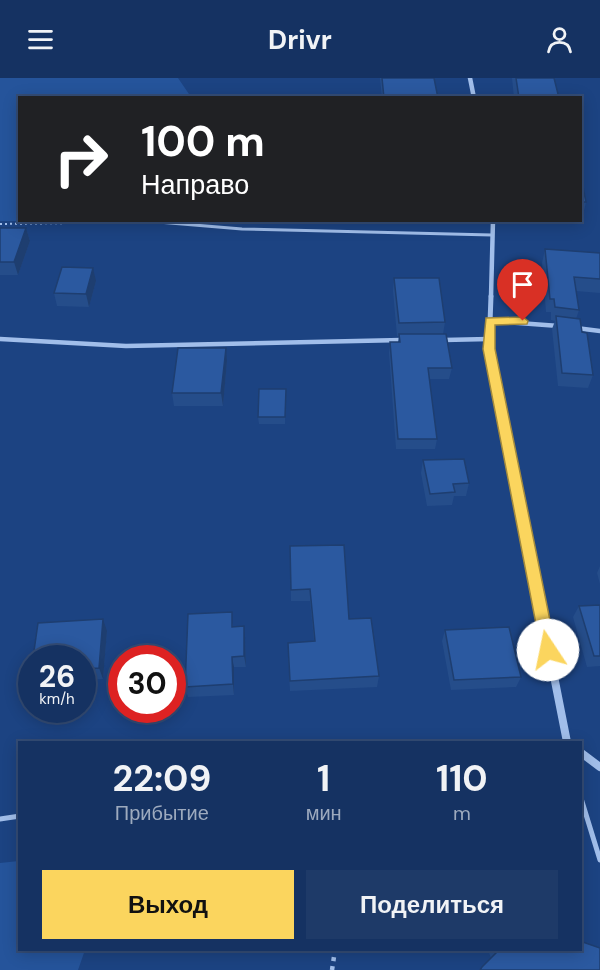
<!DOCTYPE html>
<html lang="ru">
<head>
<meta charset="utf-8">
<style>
  body { margin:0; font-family:"DM Sans",sans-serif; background:#1e3a68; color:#f1f3f6; height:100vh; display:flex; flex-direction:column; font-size:22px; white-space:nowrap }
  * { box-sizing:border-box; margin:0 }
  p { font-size:20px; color:#9daabe }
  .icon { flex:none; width:33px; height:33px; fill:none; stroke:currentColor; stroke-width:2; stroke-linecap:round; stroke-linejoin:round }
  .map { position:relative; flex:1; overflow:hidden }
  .details { position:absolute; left:18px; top:663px; width:564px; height:210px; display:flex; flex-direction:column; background:#153262; border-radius:0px; box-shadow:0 3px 15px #0003,0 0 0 2px #344d77 }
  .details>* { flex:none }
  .banner { position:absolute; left:18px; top:18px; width:564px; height:126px; border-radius:0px; box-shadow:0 3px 15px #0003,0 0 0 2px #344d77; background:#202124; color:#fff; overflow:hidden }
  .speed { position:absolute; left:18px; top:567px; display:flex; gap:12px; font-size:30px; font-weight:700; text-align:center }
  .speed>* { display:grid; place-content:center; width:78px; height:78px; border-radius:50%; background:#153262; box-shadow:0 3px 15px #0003,0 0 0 2px #344d77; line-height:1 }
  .speed small { font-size:15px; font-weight:400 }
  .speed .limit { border:9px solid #d22; background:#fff; color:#111 }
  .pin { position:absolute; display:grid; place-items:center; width:51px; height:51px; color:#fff; margin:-62px -26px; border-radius:50% 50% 50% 0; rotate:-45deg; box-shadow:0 0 6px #0007 }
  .pin .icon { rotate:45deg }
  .me { position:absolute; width:66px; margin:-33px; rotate:349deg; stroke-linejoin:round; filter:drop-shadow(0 0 4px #0008) }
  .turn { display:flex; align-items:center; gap:21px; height:126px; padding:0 24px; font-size:27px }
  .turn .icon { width:78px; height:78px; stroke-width:2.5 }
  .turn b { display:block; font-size:42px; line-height:51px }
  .eta { display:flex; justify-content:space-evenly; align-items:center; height:102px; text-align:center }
  .eta b { font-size:36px; font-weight:700; line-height:42px }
  .action { display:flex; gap:12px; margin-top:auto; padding:12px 24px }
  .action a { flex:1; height:69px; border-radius:0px; background:#fbd55e; color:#111; font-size:24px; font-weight:700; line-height:69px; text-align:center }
  .action a+a { background:#1e3a68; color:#f1f3f6 }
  header { display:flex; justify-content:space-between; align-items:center; height:78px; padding:0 24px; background:#153262; font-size:27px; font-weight:700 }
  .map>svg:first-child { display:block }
</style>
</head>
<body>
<header><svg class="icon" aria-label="menu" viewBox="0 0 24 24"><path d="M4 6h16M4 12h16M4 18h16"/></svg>Drivr<svg class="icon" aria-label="person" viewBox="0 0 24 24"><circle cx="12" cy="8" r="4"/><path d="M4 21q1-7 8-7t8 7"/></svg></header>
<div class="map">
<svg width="600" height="892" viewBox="0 0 600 892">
  <rect width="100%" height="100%" fill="#1c4382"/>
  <path fill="#25549b" d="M0,0H178L191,19L20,20L22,143H0Z
    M19,783L20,872H85L78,892H0V785Z"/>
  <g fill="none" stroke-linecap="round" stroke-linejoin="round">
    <path stroke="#a1beea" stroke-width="2" stroke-dasharray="2 3" stroke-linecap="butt" d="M0,146L142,144"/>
    <path stroke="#a1beea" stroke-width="4.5" stroke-dasharray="4 5" stroke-linecap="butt" d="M332,892L335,872"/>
    <path stroke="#a1beea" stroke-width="3" d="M158,144L242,151L492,157"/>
    <path stroke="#a1beea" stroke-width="4.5" d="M490,243L559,248
      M576,250L600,253
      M0,261L126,268L402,262
      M444,262L489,261"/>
    <path stroke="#a1beea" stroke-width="5" d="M580,717L600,782
      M0,741L20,738"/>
    <path stroke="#a1beea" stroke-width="4.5" d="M470,0L474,20
      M491,219L493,142"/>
    <path stroke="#a1beea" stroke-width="5" d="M491,218L489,271L536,509"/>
    <path stroke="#a1beea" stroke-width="8" d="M536,507L567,664
      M580,674L600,689"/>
  </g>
  <path fill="#254d8a" d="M380,0H434L438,20H382Z
    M512,0H554L559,20H514Z
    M580,100L586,124L583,137H580Z
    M0,150H26L30,163L18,197H0Z
    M545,171L600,175V215L576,213L579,232L576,241L582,254L593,297L588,310L558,308L552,251L555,243L551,242V234H546L542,185Z
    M394,200L445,244L443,256L452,290L449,301H429L437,361L435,371H396L389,275L390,264H398L399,258H397L393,213Z
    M96,203L89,229L57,228L54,215Z
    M227,283L223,328H174L172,315Z
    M286,311L285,346H259L258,339Z
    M423,382L469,405L466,418H454L452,427L427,428L421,395Z
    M290,468L349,541L379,598L377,609L290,613L288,576L314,563L310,523H291Z
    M600,488V506L597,495Z
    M600,527V588L587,589L573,539L579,528Z
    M233,545V549L245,559L246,589H234V617L188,619L185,609Z
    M445,552L521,599L516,609L451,612L442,563Z
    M107,553L103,601L82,602V580Z
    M488,872H580L600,892H479L491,880Z"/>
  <path fill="#1e3e70" d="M26,150L30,163L18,197L14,184Z
    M93,190L96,203L89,229L86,216Z
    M226,270L227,283L223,328L221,315Z
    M103,541L107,553L103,601L99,590Z
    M244,548L245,559L246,589L244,578Z
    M232,579L234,589V617L233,606Z"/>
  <path fill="#2b59a0" stroke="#1e3e70" stroke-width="1.5" d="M382,0H434L438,20H384Z
    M516,0H554L559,20H519Z
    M581,100L586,124H580Z
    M0,150H26L14,184H0Z
    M545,171L600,175V201L574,199L579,232L555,229L554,221H550Z
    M62,189L93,190L86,216L54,215Z
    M394,200H439L445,244L399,245Z
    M556,238L580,241L582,254L587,255L593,297L562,295Z
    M399,256H446L452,290H428L437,361H398L390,264H400Z
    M178,270H226L221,315H172Z
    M259,311H286L285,339H258Z
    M464,381L469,405L453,406L455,414L430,416L423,382Z
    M344,467L349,541L371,540L379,598L290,603L288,565L315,563L310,511L291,512L290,468Z
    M600,527V578H594L579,528Z
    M232,534V549L244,548V578L232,579L233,606L185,609L188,536Z
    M103,541L99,590L82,591V580H33L38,545Z
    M509,549L521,599L454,602L445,552Z
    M32,591V604H30Z
    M580,863L600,870V892H480L482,889L499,872H580Z"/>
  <path fill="#fbd55e" stroke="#a38a3d" stroke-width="1.5" d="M523,239L528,243L527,246L495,247V271L556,572L548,578L541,572L483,271L486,240Z"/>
</svg>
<div class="speed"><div>26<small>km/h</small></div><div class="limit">30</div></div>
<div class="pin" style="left:523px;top:243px;background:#d93025"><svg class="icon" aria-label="arrive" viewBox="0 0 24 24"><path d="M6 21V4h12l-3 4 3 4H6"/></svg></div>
<svg class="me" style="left:548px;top:572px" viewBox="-20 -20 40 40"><circle r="19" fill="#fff"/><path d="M0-13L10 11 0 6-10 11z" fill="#fbd55e"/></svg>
<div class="banner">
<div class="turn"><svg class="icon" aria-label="right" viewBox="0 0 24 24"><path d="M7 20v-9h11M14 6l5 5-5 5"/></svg><div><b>100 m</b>Направо</div></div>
</div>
<section class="details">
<div class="eta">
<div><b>22:09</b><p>Прибытие</p></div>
<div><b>1</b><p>мин</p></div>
<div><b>110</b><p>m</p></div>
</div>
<div class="action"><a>Выход</a><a>Поделиться</a></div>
</section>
</div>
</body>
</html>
